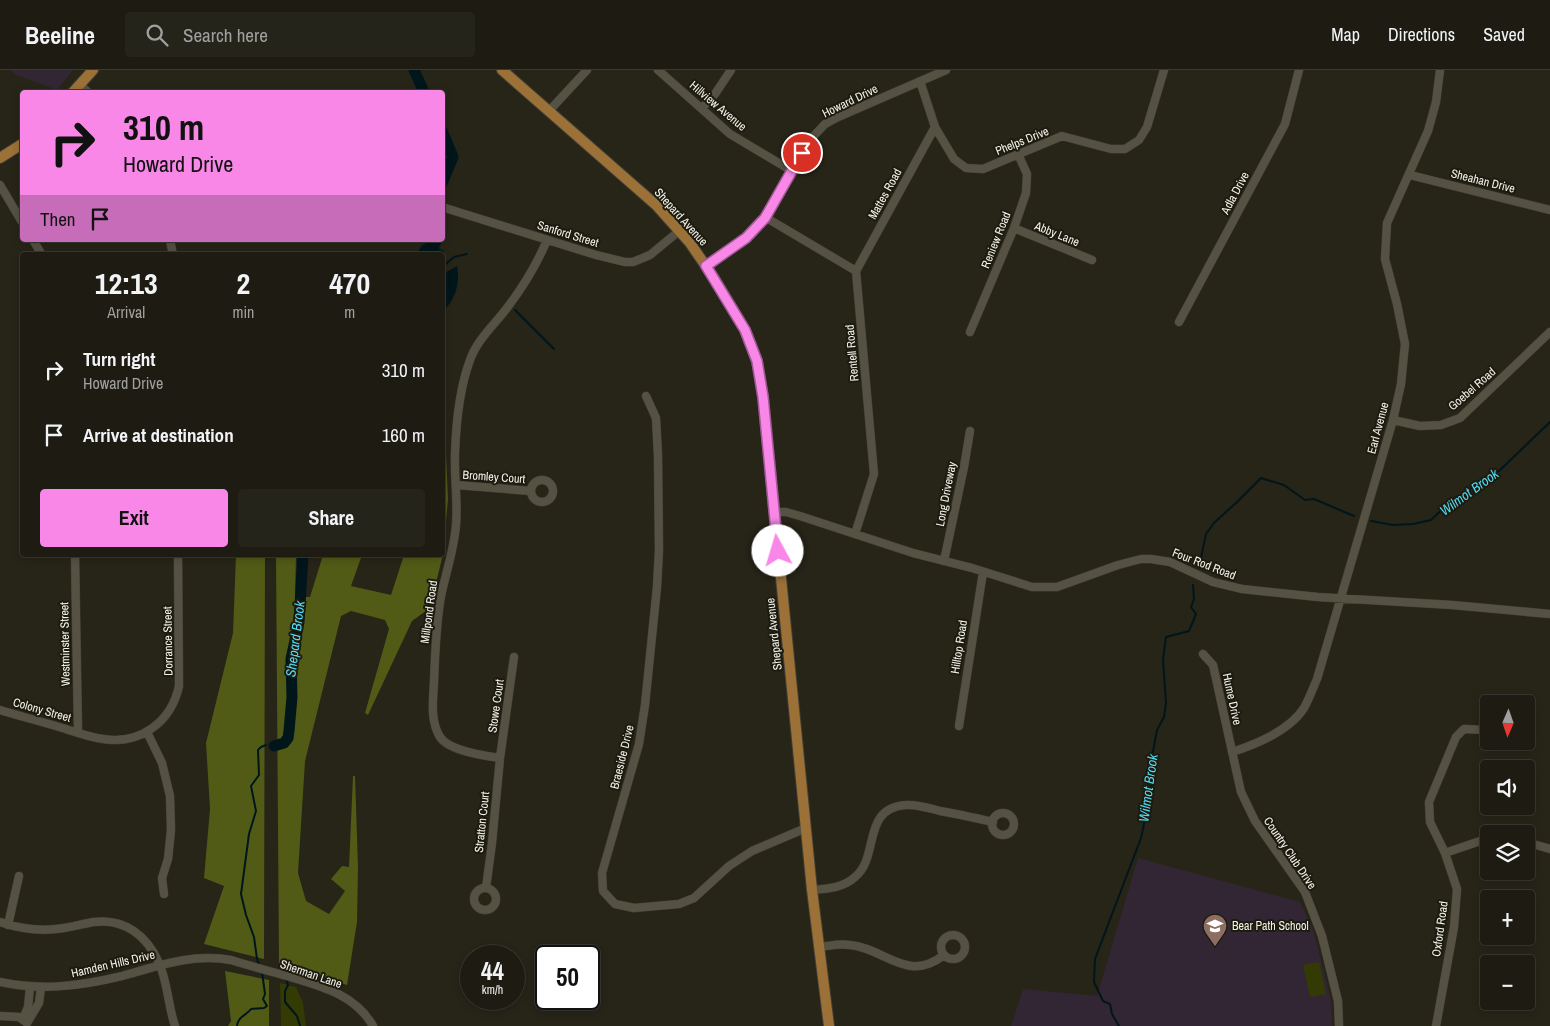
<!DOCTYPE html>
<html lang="en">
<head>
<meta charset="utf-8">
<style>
  body { margin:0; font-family:"Archivo Narrow",sans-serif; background:#25241b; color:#f1f3f6; height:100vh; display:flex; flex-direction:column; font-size:19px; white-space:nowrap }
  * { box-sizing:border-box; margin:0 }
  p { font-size:16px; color:#a0a19f }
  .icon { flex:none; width:28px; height:28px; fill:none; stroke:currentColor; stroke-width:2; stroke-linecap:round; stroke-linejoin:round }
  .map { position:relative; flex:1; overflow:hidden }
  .sheet { position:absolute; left:20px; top:182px; width:425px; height:305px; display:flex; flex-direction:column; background:#1d1b12; border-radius:5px; box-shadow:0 2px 8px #0003,0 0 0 1px #3b3932 }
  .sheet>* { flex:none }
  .hud { position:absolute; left:20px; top:20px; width:425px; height:152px; border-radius:5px; box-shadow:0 2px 8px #0003,0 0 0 1px #3b3932; background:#f987e8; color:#111; overflow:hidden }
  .needle { width:32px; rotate:182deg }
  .fabs { position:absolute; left:1480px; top:625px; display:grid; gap:10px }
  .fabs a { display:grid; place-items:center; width:55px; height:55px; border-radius:5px; background:#1d1b12; box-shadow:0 2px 8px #0003,0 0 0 1px #3b3932; font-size:25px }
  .speed { position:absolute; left:460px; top:875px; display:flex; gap:10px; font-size:25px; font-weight:700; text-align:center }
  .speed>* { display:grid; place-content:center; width:65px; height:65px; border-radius:50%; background:#1d1b12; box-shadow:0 2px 8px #0003,0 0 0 1px #3b3932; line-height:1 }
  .speed small { font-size:12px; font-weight:400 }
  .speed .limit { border:2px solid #111; border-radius:8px; background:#fff; color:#111 }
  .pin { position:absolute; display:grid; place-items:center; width:42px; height:42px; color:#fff; margin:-21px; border:2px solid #fff; border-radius:50%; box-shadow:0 1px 5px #0007 }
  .me { position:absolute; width:55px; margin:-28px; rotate:354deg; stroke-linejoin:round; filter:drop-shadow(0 0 4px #0008) }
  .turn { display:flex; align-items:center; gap:18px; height:105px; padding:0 20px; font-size:22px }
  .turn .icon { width:65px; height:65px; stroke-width:2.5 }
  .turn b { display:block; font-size:35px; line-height:42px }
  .then { display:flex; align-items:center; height:48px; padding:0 20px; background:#0003; gap:10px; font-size:19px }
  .eta { display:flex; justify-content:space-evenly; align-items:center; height:85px; text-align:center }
  .eta b { font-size:30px; font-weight:700; line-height:35px }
  .cta { display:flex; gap:10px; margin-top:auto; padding:10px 20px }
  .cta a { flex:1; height:58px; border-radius:5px; background:#f987e8; color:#111; font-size:20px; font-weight:700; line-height:58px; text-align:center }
  .cta a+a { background:#25241b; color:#f1f3f6 }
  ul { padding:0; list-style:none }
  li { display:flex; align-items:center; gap:15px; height:65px; padding:0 20px }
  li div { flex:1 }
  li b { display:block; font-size:19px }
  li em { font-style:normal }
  header { display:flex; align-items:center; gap:30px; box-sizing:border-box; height:70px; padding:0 25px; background:#1d1b12; border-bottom:1px solid #3b3932 }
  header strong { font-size:24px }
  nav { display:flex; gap:28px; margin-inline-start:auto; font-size:18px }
  .search { width:350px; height:45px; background:#25241b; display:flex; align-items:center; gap:12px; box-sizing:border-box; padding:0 18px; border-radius:5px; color:#a0a19f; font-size:19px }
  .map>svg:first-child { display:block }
</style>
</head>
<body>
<header>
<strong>Beeline</strong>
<div class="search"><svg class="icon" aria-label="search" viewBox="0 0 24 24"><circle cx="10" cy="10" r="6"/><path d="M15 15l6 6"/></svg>Search here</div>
<nav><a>Map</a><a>Directions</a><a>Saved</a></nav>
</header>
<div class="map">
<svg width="1550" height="956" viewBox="0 0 1550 956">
  <rect width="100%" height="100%" fill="#272418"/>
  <path fill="#332634" d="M10,0H73L57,20L15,4Z
    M1138,788L1300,832L1313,860L1331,930L1332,956H1011L1023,919L1097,926Z"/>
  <path fill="#333a04" d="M1319,892L1326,924L1310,927L1303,895Z
    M280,913L296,917L303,933L306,956H281Z"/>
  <path fill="#515b16" d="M443,383L446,384L448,429L443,484L430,538L412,551L368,645L365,643L389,559L385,550L351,541L341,546L305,691L298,803L306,831L329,844L345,821L331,809L342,796L349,797L353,706H355L358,797L357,852L347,915L279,893L276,485H296L295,527H310L323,485H362L351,516L391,525L404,485H442Z
    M236,485H265L264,889L204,874L224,816L204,808L210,739L206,673L233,563Z
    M225,901L269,910V956H228L231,951Z"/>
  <path fill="#00161b" d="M426,172H440L439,179L444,181L445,187H443L442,185H436L434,182L432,185H416L422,175L425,174Z
    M457,196C460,213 456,229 443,241V204Z"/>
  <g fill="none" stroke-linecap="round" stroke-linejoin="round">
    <path stroke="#00161b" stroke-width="2" d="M442,197L454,187L467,184
      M515,240L554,279
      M1371,451L1393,455L1413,454L1431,450L1452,430L1499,401L1550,352
      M1200,493L1206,464L1214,453L1238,431L1261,408L1284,415L1305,430L1314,429L1354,446
      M260,897L257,889L254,867L246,845L241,824L249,764L256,741L251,716L259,705L258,680L261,677L266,675
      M286,909L288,915L285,921V932L297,946L300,956
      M237,956C238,946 246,946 251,939L264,938L267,936L263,929L265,924L262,902
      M1119,956L1112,944L1110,934L1103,931L1094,912L1095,889L1141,768L1151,721V692L1157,660L1164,647L1166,633L1163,589L1166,567L1189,561L1196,544L1191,537L1194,529L1193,515"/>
    <path stroke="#00161b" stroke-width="11" d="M414,0L424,22
      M442,61L453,87L442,113
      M426,185L437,170
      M274,676L284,673L288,668L289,661L292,627L291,589L299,552L303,485"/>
    <defs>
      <path id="minor" d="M658,0L730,64L792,101
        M920,11L935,57L954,89L966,98L983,99L1062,66L1111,79H1125L1139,70L1147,57L1164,0
        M80,15L88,22
        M702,38L715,24L731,0
        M549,41L587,0
        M1410,105L1550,140
        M0,115L22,152
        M442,137L596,185L625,192H633L650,185L679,161
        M765,147L856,201L874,404L855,464
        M1014,158L1092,190
        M33,170L42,185
        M170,170L173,185
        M706,196L746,168L765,147L809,71L825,54L838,47L946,0
        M856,201L935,57
        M1179,252L1285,54L1299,0
        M970,262L1014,158L1026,123L1027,104L1018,84
        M646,326L656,348L658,386L659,480L657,517L645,635L639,674L602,803L603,821L615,834L634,838L679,834L694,828L729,796L752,781L806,758
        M1393,350L1420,356L1441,355L1460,348L1550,262
        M531 421a11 11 0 1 1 22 0a11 11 0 1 1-22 0Z
        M456,415L531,421
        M775,442H786L800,446L913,483L972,498L1032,517H1057L1118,495L1141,489H1151L1170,492L1213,512L1242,519L1318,527L1452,535L1550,544
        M75,485L78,662
        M944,491L964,397L970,361
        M1203,584L1213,595L1241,722L1255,751L1305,822L1322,866L1338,931L1339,956
        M0,640C20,646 39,651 59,657C73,661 88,667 103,669C139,675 171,653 179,616L178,485
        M959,656L983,502
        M147,662L162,693L170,726L171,760L168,789L162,808L164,824
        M1232,682C1257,674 1289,661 1304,638C1309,629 1313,618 1317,609L1393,350L1401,314L1405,274L1397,234L1385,189L1387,153L1428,61L1436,32L1440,0
        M500,688C485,686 449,681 440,667C430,651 433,630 434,612C435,583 436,554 441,526C446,502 454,480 456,455C458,431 454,407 455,383C456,355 460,317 470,290C477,270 494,255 507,238C523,217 537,194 547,170
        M992 754a11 11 0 1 1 22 0a11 11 0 1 1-22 0Z
        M1526,772L1550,779
        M1445,783L1489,768
        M474 829a11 11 0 1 1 22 0a11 11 0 1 1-22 0Z
        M486,818L492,773L500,688L514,587
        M812,820C827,819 843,818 855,807C880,787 861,738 906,735C917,734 929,738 940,741C958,744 975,748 993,752
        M0,852C18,858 38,861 56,859C69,858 81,854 94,852C125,848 147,866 159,893C168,913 168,936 175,956
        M8,855L19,806
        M941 877a12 12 0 1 1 24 0a12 12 0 1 1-24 0Z
        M819,877C829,876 840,873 850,875C885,878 907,914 944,885
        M0,912C41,921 81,916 122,906C158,896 192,883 231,890C250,896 269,901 287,906C320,916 355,924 373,956
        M0,946L19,947L26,952
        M23,949L28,937L30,917
        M27,953L39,933L41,917
        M1436,956L1454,857L1457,819L1445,783L1430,752L1429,732L1456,667L1464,659L1485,660"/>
      <path id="major" d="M502,0L656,135L690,173L714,208L745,260L757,291L763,327L812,820L829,956
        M73,22L93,0
        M0,88L22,74"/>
    </defs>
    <use href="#minor" stroke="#423f36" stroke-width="9"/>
    <use href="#major" stroke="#423f36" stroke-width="12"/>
    <use href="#minor" stroke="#555244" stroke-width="8"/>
    <use href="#major" stroke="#9c7137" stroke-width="10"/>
  </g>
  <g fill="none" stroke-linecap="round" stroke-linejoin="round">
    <defs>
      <path id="route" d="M778,481L763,327L757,291L745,260L706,196L746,168L765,148L802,83"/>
    </defs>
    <use href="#route" stroke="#a25897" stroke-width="12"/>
    <use href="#route" stroke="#f987e8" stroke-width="9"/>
  </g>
  <defs>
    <symbol id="school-pin" viewBox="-11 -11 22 30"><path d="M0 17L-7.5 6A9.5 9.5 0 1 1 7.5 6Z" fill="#8d6e63" stroke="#1d1b0f"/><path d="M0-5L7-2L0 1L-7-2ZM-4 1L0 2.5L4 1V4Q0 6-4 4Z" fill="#fff"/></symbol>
  </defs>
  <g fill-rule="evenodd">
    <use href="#school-pin" x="1201" y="842" width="28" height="38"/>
  </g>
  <g text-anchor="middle" stroke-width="4" stroke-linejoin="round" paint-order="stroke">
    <g font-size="12" fill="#f3f2e9" stroke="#1d1b0f">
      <text transform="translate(850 31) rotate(-26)" y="4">Howard Drive</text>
      <text transform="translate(718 36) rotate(40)" y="4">Hillview Avenue</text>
      <text transform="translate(1022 71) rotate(-22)" y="4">Phelps Drive</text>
      <text transform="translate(1483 111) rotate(14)" y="4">Sheahan Drive</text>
      <text transform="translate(1235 123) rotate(-62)" y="4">Adla Drive</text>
      <text transform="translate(885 124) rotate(-61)" y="4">Mattes Road</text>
      <text transform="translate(681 147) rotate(48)" y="4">Shepard Avenue</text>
      <text transform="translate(568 164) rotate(17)" y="4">Sanford Street</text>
      <text transform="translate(1057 164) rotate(22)" y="4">Abby Lane</text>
      <text transform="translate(996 170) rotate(-68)" y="4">Reniew Road</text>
      <text transform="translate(852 283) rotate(-95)" y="4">Rentell Road</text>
      <text transform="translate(1472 319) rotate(-41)" y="4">Goebel Road</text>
      <text transform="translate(1378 358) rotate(-75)" y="4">Earl Avenue</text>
      <text transform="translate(494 407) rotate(4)" y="4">Bromley Court</text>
      <text transform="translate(946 424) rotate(-79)" y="4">Long Driveway</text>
      <text transform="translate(1204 494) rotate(21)" y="4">Four Rod Road</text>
      <text transform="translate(429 542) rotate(-82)" y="4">Millpond Road</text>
      <text transform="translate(774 564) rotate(-96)" y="4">Shepard Avenue</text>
      <text transform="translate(168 571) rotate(-91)" y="4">Dorrance Street</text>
      <text transform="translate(65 574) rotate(-91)" y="4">Westminster Street</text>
      <text transform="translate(959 577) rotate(-81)" y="4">Hilltop Road</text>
      <text transform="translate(1232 629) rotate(78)" y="4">Hume Drive</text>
      <text transform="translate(496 636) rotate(-82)" y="4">Stowe Court</text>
      <text transform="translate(42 640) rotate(16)" y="4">Colony Street</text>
      <text transform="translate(622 687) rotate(-76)" y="4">Braeside Drive</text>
      <text transform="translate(482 752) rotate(-84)" y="4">Stratton Court</text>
      <text transform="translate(1290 783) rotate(56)" y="4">Country Club Drive</text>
      <text transform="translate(1440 859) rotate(-82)" y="4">Oxford Road</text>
      <text transform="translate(113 894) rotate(-13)" y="4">Hamden Hills Drive</text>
      <text transform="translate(311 904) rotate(19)" y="4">Sherman Lane</text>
    </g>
    <g font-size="12" fill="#f3f2e9" stroke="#1d1b0f" text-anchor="start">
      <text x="1232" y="860">Bear Path School</text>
    </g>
    <g font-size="14" font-style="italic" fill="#53dbf5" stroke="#1d1b0f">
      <text transform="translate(1469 422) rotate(-36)" y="5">Wilmot Brook</text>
      <text transform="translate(295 569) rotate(-83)" y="5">Shepard Brook</text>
      <text transform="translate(1148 718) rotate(-82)" y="5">Wilmot Brook</text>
    </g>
  </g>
</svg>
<div class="fabs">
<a><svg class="needle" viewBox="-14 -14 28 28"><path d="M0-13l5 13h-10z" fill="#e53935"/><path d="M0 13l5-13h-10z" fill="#a0a19f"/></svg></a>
<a><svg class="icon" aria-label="sound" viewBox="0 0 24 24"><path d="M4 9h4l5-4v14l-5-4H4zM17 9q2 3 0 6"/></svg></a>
<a><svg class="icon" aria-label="layers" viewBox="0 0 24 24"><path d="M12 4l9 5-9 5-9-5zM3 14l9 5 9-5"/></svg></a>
<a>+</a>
<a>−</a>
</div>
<div class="speed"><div>44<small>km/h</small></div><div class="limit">50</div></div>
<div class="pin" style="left:802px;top:83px;background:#d93025"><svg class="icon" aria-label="arrive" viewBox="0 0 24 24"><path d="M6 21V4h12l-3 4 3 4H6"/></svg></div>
<svg class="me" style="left:778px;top:481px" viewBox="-20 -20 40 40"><circle r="19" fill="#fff"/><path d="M0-13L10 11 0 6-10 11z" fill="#f987e8"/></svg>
<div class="hud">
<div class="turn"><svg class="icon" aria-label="right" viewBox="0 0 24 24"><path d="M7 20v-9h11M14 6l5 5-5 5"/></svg><div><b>310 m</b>Howard Drive</div></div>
<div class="then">Then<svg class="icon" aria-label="arrive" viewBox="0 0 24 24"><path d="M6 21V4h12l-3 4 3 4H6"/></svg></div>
</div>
<section class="sheet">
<div class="eta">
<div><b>12:13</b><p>Arrival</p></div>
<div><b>2</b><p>min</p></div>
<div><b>470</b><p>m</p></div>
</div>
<ul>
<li><svg class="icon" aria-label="right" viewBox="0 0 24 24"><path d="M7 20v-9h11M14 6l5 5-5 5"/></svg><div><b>Turn right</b><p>Howard Drive</p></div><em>310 m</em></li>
<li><svg class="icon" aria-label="arrive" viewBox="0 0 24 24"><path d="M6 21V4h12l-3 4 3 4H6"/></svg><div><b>Arrive at destination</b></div><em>160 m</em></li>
</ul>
<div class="cta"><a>Exit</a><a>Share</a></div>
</section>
</div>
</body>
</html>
